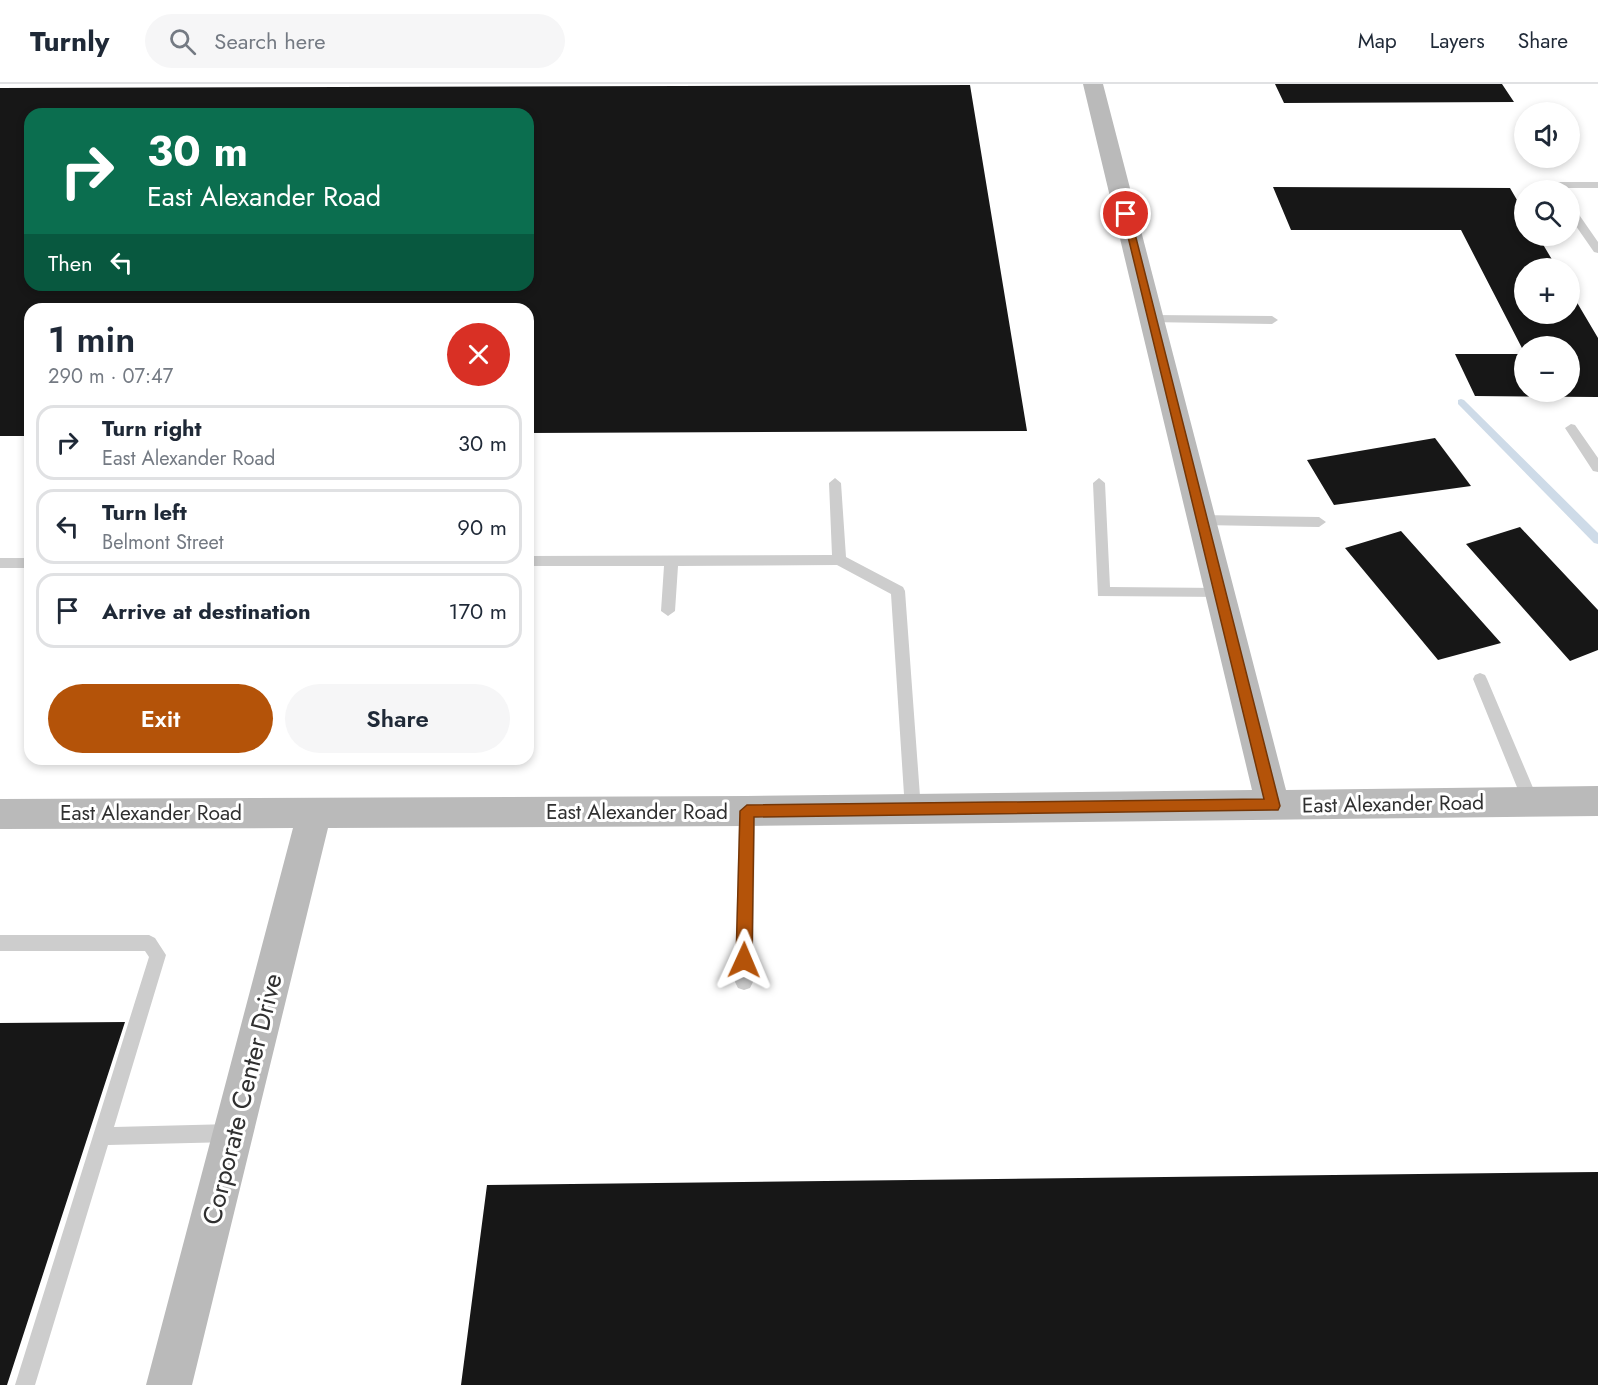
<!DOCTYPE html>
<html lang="en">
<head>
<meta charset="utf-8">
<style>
  body { margin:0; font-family:Jost,sans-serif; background:#f6f6f7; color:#1f2937; height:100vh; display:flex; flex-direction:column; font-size:22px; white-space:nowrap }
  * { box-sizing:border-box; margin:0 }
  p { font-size:20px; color:#747a83 }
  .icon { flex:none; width:33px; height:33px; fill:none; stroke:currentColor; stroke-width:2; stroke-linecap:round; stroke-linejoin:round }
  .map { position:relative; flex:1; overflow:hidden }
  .side { position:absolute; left:24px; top:219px; width:510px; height:462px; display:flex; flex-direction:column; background:#fff; border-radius:18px; box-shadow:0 3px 9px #0003 }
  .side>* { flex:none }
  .banner { position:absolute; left:24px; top:24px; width:510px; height:183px; border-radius:18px; box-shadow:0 3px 9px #0003; background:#0b6e4f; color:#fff; overflow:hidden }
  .controls { position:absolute; left:1514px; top:18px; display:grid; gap:12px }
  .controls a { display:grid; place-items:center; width:66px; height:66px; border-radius:50%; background:#fff; box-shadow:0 3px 9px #0003; font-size:30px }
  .pin { position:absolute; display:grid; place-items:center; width:51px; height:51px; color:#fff; margin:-26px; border:3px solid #fff; border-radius:50%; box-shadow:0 2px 6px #0007 }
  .me { position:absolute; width:66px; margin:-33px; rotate:1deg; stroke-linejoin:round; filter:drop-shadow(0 0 4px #0008) }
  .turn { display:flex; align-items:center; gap:21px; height:126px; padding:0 24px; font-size:27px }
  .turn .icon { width:78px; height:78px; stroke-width:2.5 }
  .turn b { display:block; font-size:42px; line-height:51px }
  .then { display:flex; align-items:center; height:57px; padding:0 24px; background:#0003; gap:12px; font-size:22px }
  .round { display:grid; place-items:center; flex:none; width:63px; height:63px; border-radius:32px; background:#f6f6f7 }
  .summary { display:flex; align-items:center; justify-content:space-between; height:102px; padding:0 24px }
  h1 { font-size:36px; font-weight:600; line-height:45px }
  .primary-button { display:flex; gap:12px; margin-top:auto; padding:12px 24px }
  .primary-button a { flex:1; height:69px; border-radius:36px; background:#b45309; color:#fff; font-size:24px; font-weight:600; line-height:69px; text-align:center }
  .primary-button a+a { background:#f6f6f7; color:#1f2937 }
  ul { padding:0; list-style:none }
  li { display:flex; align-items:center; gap:18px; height:75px; margin:0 12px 9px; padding:0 12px; border:3px solid #e0e1e3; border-radius:18px }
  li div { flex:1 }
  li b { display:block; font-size:22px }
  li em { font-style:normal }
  header { display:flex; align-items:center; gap:36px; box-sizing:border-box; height:84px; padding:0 30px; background:#fff; border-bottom:2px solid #e0e1e3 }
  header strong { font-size:28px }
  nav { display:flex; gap:33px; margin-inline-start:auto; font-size:21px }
  .search { width:420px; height:54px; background:#f6f6f7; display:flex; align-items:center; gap:15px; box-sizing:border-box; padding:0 21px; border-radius:33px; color:#747a83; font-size:22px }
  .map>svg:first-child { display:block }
</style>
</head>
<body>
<header>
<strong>Turnly</strong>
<div class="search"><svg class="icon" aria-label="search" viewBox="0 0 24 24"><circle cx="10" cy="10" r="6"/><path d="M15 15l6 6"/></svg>Search here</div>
<nav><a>Map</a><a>Layers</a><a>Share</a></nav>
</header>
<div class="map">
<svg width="1598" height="1301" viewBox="0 0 1598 1301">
  <rect width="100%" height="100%" fill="#fff"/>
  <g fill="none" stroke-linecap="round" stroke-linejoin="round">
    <path fill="#cedbe8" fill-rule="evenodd" d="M1461,315L1464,316L1598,449V460L1594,459L1458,320V316Z"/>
  </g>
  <path fill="#171717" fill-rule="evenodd" d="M1275,0H1502L1514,18L1284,19Z
    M970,1L1027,347L528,349V225H30V352H0V4ZM30,30H528V201H30Z
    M1273,103L1510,104L1524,128V152H1538L1557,184H1524V230H1569V205L1598,254V313L1475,312L1455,270H1524V308H1569V262H1524V268L1461,146H1291Z
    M1435,354L1471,402L1334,421L1307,376Z
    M1520,443L1598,526V566L1570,577L1466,460Z
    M1401,447L1501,559L1438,576L1345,464Z
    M125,938L7,1301H0V939Z
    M1598,1088V1301H461L487,1101Z"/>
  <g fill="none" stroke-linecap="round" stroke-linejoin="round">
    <path fill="#cdcdcd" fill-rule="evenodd" d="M1553,98H1598V104H1561L1562,106H1552L1548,101Z
      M1569,121L1573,122L1598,158V169L1594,168L1569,132Z
      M1152,231L1272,232L1278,236L1272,240L1148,238L1146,235Z
      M1571,340L1575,341L1598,374V388L1593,387L1565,344Z
      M835,394L841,399L846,473L903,503L905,507L921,726L919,731L913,733L907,731L905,726L891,510L837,481L678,482L675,527L668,532L661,527L664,482H528V472L832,471L829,399Z
      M1099,394L1105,399L1110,503L1220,504L1225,505L1227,509L1225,513L1098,512L1093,399Z
      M1202,431L1319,433L1326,438L1319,443L1202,441L1195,436Z
      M0,474H30V484H0Z
      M1480,589L1485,591L1487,595L1539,718L1537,723L1531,725L1525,723L1523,718L1473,595L1475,591Z
      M747,720L753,722L755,727L753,898L750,904L744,906L738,904L735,898L739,727L741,722Z
      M0,851H149L155,854L166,871L114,1043L232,1040L239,1042L241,1049L239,1056L232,1058L108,1061L35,1301H15L149,873L145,867H0Z"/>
    <path fill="#bababa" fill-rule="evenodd" d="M1083,0H1103L1286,706L1598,702V732L747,742L328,744L192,1301H146L293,744L0,745V715L747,712L1252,706Z"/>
  </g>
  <path fill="#b45309" stroke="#753606" stroke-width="1.5" d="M1122,128L1130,130L1280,722L1278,726L754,733L752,876L750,882L744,884L739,882L736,876L740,727L747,721L1264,715Z"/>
  <g text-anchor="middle" stroke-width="6" stroke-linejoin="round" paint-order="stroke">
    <g font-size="21" fill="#303030" stroke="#fff">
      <text transform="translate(1393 720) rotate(-1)" y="7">East Alexander Road</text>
      <text x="637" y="735">East Alexander Road</text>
      <text x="151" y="736">East Alexander Road</text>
    </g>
    <g font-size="26" fill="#303030" stroke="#fff">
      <text transform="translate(242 1015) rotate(-76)" y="9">Corporate Center Drive</text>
    </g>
  </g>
</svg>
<div class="controls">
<a><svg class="icon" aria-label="sound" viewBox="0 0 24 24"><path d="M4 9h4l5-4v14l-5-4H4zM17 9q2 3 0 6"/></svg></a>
<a><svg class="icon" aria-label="search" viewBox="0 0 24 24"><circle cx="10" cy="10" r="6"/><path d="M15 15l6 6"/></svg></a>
<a>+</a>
<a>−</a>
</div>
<div class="pin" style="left:1126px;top:130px;background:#d93025"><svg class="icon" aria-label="arrive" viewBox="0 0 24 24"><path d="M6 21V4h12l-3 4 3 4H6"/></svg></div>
<svg class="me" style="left:744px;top:876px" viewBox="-20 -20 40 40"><path d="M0-17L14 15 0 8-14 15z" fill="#b45309" stroke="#fff" stroke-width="4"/></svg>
<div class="banner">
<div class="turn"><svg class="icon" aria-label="right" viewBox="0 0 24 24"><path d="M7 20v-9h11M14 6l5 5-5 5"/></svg><div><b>30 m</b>East Alexander Road</div></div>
<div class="then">Then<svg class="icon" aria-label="left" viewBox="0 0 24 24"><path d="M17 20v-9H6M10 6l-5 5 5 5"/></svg></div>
</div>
<section class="side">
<div class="summary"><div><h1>1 min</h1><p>290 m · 07:47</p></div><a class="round" style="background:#d93025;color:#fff"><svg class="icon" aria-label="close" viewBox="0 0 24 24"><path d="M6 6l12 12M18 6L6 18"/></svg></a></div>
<ul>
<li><svg class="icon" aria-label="right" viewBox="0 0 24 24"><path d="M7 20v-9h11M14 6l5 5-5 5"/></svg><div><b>Turn right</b><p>East Alexander Road</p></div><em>30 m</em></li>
<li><svg class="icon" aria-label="left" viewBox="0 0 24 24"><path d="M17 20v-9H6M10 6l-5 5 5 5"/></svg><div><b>Turn left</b><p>Belmont Street</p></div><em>90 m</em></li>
<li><svg class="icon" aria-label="arrive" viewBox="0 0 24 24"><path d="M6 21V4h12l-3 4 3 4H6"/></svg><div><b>Arrive at destination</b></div><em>170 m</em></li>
</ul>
<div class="primary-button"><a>Exit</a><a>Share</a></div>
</section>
</div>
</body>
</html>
